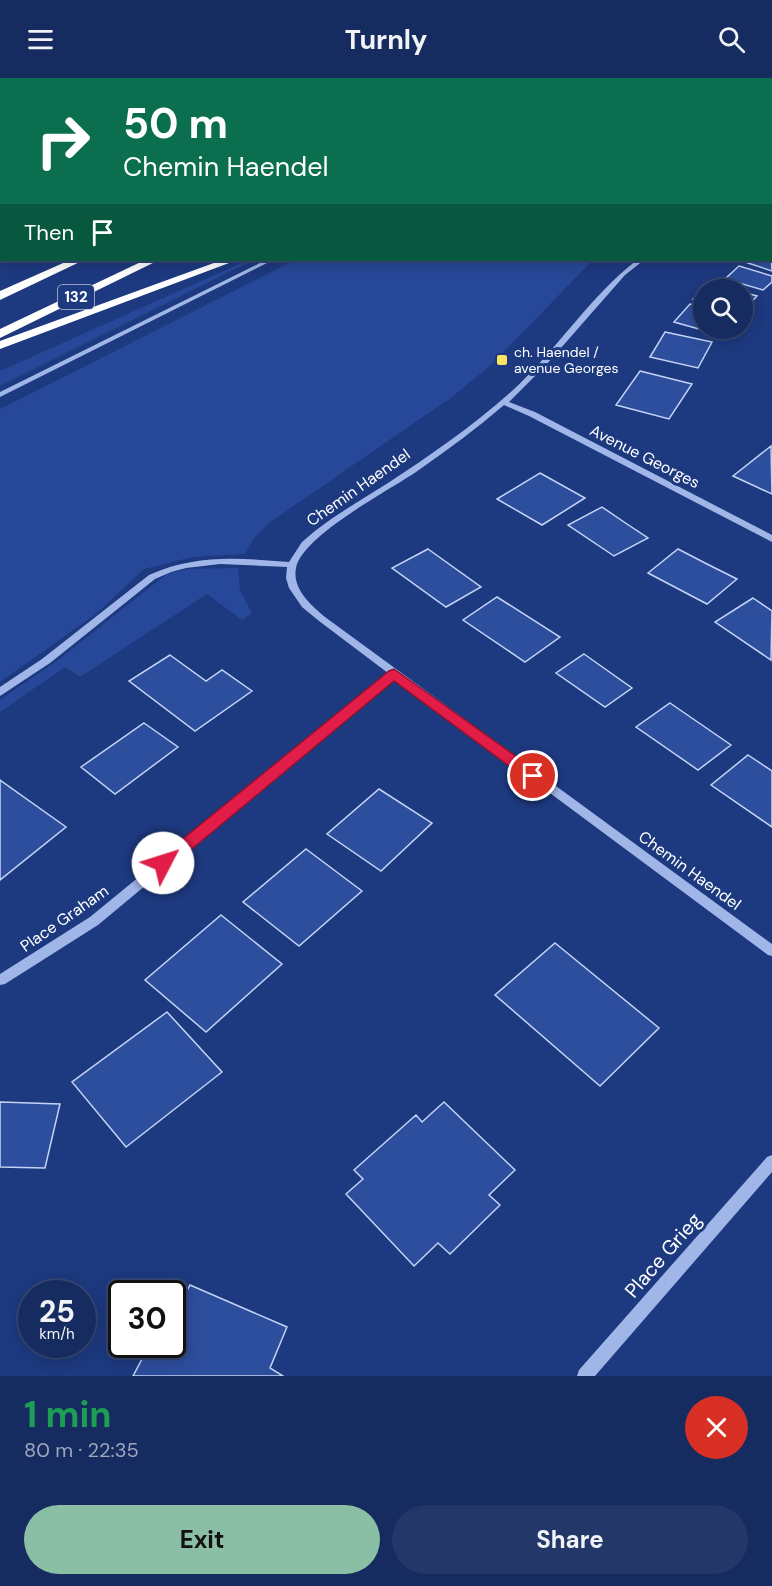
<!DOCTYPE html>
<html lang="en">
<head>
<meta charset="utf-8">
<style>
  body { margin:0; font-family:"DM Sans",sans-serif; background:#233768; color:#f1f3f6; height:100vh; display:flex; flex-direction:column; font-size:22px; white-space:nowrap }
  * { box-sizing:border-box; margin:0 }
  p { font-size:20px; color:#9ea7bd }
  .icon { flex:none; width:33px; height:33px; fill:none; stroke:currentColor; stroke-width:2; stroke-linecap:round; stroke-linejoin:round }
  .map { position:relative; height:1298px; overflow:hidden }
  .panel { display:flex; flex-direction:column; background:#162b5f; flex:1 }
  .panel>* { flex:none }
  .hud { position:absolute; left:0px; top:0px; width:772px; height:183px; box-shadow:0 3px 15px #0003,0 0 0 2px #354774; background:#0b6e4f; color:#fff; overflow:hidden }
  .controls { position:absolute; left:693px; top:201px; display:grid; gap:12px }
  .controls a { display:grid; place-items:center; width:60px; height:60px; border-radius:50%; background:#162b5f; box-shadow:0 3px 15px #0003,0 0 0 2px #354774; font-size:30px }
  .speed { position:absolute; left:18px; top:1202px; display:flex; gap:12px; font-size:30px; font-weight:700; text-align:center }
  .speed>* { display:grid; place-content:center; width:78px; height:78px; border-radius:50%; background:#162b5f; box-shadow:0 3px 15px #0003,0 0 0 2px #354774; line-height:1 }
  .speed small { font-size:15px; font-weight:400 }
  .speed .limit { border:3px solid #111; border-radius:9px; background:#fff; color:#111 }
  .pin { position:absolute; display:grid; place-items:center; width:51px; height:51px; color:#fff; margin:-26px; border:3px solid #fff; border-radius:50%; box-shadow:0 2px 6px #0007 }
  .me { position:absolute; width:66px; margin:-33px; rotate:50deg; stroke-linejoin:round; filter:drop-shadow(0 0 4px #0008) }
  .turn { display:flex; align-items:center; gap:21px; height:126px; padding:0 24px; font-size:27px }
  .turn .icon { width:78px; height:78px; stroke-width:2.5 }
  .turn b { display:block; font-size:42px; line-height:51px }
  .then { display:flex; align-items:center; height:57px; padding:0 24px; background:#0003; gap:12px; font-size:22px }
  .round { display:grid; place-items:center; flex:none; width:63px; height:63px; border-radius:32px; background:#233768 }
  .head { display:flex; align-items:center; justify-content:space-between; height:102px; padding:0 24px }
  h1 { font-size:36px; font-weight:700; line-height:45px; color:#1e9e55 }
  .action { display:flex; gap:12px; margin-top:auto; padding:12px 24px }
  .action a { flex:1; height:69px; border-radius:36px; background:#8abfa5; color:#111; font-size:24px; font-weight:700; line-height:69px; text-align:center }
  .action a+a { background:#233768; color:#f1f3f6 }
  header { display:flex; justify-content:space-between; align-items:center; height:78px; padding:0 24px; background:#162b5f; font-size:27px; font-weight:700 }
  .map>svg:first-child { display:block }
</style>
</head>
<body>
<header><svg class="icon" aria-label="menu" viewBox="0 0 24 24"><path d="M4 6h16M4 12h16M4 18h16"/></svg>Turnly<svg class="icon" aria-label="search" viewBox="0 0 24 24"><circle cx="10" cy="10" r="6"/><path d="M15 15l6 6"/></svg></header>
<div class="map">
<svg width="772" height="1298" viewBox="0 0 772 1298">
  <rect width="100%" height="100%" fill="#1d397f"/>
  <path fill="#274898" d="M295,182H593L492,286L452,319L269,445L254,460L245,476L192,479L144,491L96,536L0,604V331Z
    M246,183L249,184L0,308V293Z
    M238,490L240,513L252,535L242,542L207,516L80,599L65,589L0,634V622L57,583L168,495L188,491Z"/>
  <path fill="#2d4d9d" stroke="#c5d4f6" stroke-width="1.5" d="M771,174L772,193L748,185L753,182H771Z
    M739,188L772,198V204L763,212L725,201Z
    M709,205L733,212H704V224L693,221Z
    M742,214L757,218L742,234Z
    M690,226L704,229V250H725L720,257L674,244Z
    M665,254L712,264L698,290L650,279Z
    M640,293L692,306L669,341L616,327Z
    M771,368L772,416L733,398Z
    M540,395L585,420L542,447L497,421Z
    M602,429L624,444L648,460L614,478L568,447Z
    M428,471L481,509L446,529L392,490Z
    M678,471L707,486L737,501L707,526L648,495Z
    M497,519L560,559L525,584L463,542Z
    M753,520L772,533L771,582L715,544Z
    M584,576L632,610L605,629L556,595Z
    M170,577L206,603L222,592L252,613L195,653L129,603Z
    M670,625L731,667L698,692L636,649Z
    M144,645L178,669L115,716L81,689Z
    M748,677L772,693V749L711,707Z
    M0,702L66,749L0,802Z
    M379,711L432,745L381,793L327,756Z
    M306,771L362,813L299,868L243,824Z
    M221,837L282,886L206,954L145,902Z
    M555,865L659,950L600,1008L495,917Z
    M167,934L222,994L126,1069L72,1004Z
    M0,1024L60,1026L45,1090L0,1089Z
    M444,1024L515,1092L489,1117L500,1127L450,1176L438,1165L414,1188L346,1116L363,1101L354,1092L416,1037L422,1044Z
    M190,1207L287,1249L270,1290L283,1298H133L150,1266H172V1240Z"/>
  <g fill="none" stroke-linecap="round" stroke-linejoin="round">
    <path fill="#a1b6e8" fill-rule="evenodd" d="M344,0H351L343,2Z
      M640,0H647L639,2Z
      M771,87H772L771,92Z
      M0,156H2V160H0Z
      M266,182H273L0,319V314Z
      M637,182H644L625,197L546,287L509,324L535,334L772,457V464L529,338L504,327C476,351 446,373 416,394C388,413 302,458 296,490C292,511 311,527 325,539L772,866V878L768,877L395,600L98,847L5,906L0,907V896L90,839L388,595L319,543L302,529L289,510L286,500L287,489L220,486L186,490L171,494L155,501L50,585L0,618V609L42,581L149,497C196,476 239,480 289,484L302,464L315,453C338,435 363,421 388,405C431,377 474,347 512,313C557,272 590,218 637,182Z
      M772,1077V1094L595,1298H577L579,1292L767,1079Z"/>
    <path fill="#fff" fill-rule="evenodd" d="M459,0H470L458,2Z
      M517,0H528L516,2Z
      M0,174H2L0,181Z
      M70,182H84L0,222V213Z
      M145,182H159L0,260V251Z
      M222,182H237L0,271V263Z"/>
  </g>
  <path fill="#e11d48" stroke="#92132f" stroke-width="1.5" d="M394,591L538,694L540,698L538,702H528L394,603L169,790H158L156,785L158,781L389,593Z"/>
  <rect fill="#f8e460" stroke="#1d397f" stroke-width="2" x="496" y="276" width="12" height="12" rx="3"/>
  <g text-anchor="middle" stroke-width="6" stroke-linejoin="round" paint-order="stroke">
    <g font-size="14" fill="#fff" stroke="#1d397f" text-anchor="start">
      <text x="514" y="279">ch. Haendel /<tspan x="514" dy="16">avenue Georges</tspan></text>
    </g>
    <rect fill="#1d397f" stroke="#bbc4d9" stroke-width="1.5" x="58" y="207" width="36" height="24" rx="4.5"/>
    <g font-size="15" font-weight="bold" fill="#fff">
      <text x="76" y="224">132</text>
    </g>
    <g font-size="16" fill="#fff" stroke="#1d397f">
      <text transform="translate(645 378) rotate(27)" y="6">Avenue Georges</text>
      <text transform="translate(358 409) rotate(-35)" y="6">Chemin Haendel</text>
      <text transform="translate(690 792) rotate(36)" y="6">Chemin Haendel</text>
      <text transform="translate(64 840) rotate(-35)" y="6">Place Graham</text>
    </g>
    <g font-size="20" fill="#fff" stroke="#1d397f">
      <text transform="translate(663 1177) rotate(-49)" y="7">Place Grieg</text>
    </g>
  </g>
</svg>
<div class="controls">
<a><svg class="icon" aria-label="search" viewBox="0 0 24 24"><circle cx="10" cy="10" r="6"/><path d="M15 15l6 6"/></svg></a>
</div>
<div class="speed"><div>25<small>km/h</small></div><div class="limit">30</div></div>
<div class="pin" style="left:533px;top:698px;background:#d93025"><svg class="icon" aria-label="arrive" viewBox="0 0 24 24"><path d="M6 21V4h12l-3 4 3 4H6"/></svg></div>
<svg class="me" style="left:163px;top:785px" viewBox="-20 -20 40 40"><circle r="19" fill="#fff"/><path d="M0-13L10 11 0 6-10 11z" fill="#e11d48"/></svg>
<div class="hud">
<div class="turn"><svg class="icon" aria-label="right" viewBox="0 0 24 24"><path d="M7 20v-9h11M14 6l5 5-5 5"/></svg><div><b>50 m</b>Chemin Haendel</div></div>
<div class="then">Then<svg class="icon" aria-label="arrive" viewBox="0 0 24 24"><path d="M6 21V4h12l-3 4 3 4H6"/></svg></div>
</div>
</div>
<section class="panel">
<div class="head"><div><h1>1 min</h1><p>80 m · 22:35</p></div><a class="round" style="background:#d93025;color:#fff"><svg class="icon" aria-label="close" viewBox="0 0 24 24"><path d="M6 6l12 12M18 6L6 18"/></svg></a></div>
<div class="action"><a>Exit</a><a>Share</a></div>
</section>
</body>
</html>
